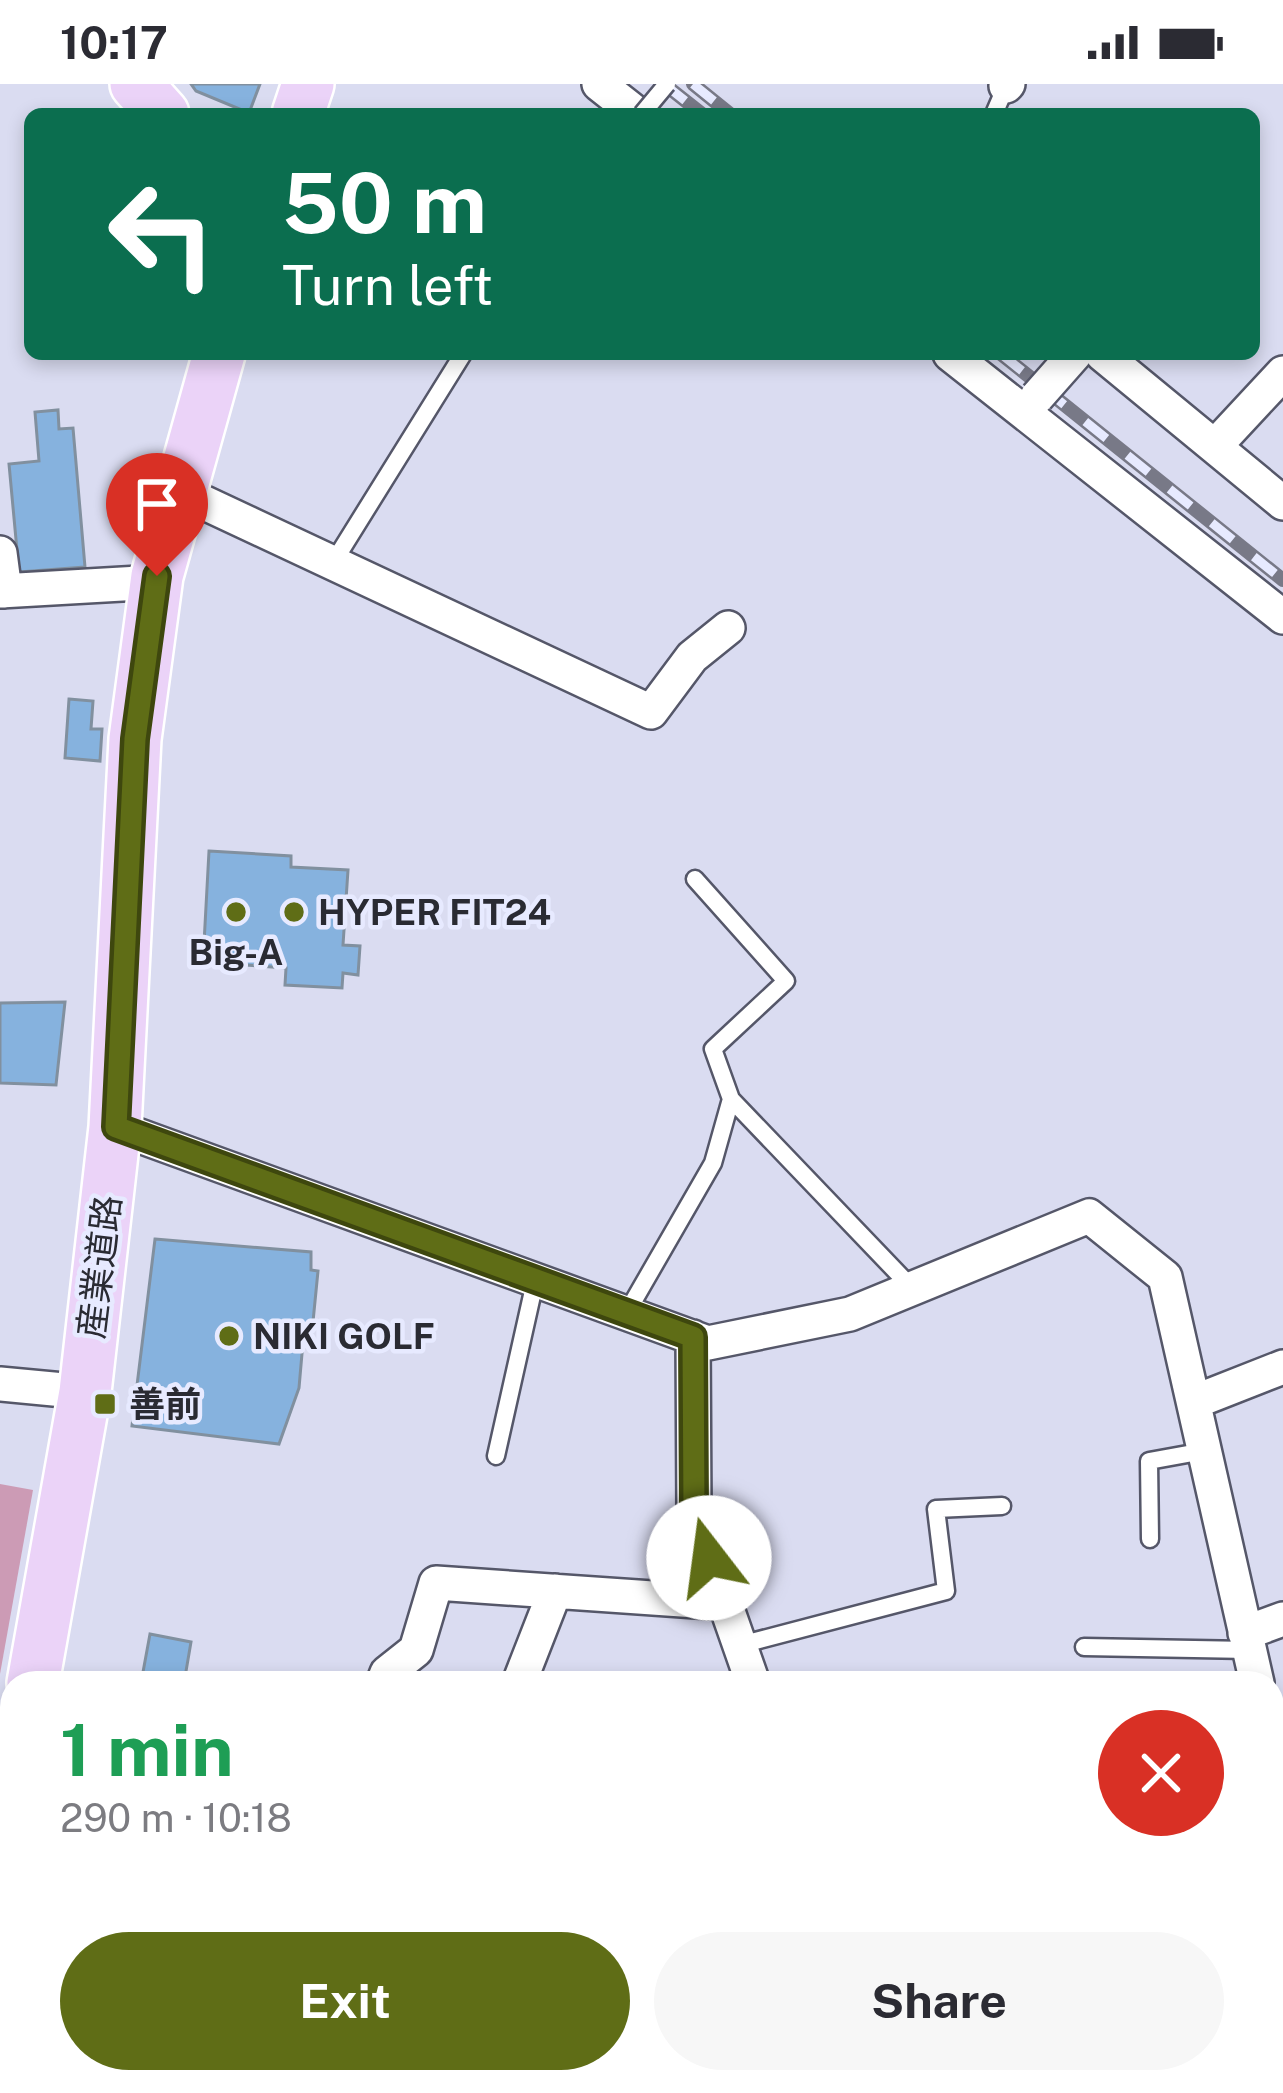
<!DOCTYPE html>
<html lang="en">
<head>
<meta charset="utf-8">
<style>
  body { margin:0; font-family:"Public Sans","Noto Sans JP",sans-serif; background:#f7f7f7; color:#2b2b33; height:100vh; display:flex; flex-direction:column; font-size:45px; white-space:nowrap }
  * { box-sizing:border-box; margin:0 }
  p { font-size:39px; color:#7c7c81 }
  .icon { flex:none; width:66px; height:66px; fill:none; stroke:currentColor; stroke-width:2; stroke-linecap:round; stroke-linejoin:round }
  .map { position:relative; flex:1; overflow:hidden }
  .side { position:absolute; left:0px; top:1587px; width:1284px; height:423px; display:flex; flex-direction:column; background:#fff; border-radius:36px 36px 0 0; box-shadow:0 6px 18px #0003 }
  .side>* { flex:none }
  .banner { position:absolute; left:24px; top:24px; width:1236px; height:252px; border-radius:18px; box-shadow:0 6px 18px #0003; background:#0b6e4f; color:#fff; overflow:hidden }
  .pin { position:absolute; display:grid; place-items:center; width:102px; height:102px; color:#fff; margin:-123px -51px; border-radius:50% 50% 50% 0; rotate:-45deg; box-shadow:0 0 12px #0007 }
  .pin .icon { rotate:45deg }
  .me { position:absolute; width:132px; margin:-66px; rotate:345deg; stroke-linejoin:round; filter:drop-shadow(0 0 9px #0008) }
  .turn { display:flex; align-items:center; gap:42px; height:252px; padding:0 60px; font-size:54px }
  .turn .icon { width:156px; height:156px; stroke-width:2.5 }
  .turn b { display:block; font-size:84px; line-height:102px }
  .round { display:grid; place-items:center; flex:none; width:126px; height:126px; border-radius:63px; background:#f7f7f7 }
  .headline { display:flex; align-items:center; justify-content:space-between; height:204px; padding:0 60px }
  h1 { font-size:72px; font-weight:700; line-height:90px; color:#1e9e55 }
  .action { display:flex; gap:24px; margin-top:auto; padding:24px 60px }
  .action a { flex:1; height:138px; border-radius:72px; background:#5f6d16; color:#fff; font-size:48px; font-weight:700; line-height:138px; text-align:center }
  .action a+a { background:#f7f7f7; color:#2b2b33 }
  .status { display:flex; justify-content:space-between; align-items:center; height:84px; padding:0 60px; background:#fff; direction:ltr }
  .status svg { height:33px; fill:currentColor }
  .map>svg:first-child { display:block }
</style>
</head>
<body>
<div class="status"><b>10:17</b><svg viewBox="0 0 49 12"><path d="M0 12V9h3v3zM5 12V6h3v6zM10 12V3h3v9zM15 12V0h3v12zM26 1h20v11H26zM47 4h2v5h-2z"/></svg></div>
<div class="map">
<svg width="1283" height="2009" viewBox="0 0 1283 2009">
  <rect width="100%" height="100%" fill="#dadcf1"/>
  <path fill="#ced1ec" d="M1272,1995L1283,2000V2009H662L663,1998Z"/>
  <path fill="#cc9bb5" d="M0,1400L33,1406L0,1590Z"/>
  <path fill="#86b2de" stroke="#81909f" stroke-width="3" d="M191,0H260L249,29L196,7Z
    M58,326L59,345L73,344L85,483L19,488L9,380L39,377L35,328Z
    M69,615L93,617L91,645H102L100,677L65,674Z
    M209,767L291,772V783L348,786L343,861L360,862L358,891L343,889L342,904L285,901L286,884L203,878Z
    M65,918L56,1001L0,999V919Z
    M155,1155L311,1168V1186L318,1187L311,1258H303L299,1304L279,1360L132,1342Z
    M150,1550L191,1558L184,1599H141Z
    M21,1998H81L80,2009H20Z"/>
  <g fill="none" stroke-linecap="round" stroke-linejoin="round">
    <defs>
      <path id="service" d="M994,30L1006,2
        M333,479L463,270
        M695,795L786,897L713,965L731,1015L912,1204
        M626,1230L713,1079L731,1015
        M496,1372L535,1198
        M1150,1455L1149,1377L1204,1367
        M740,1561L946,1507L936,1425L1002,1422
        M1084,1563L1249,1566
        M154,2009L155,1998"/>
      <path id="minor" d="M599,0L637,30
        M1006,2L1008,0
        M950,270L1283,533
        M1102,270L1283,419
        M1216,361L1283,289
        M177,406L651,628L692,573L728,544
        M0,469L5,507
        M0,507L157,498
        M115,1043L708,1259L850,1230L1089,1132L1165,1193L1257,1599
        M0,1300L85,1308
        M1194,1318L1283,1283
        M725,1519L753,1599
        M1245,1549L1283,1535
        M383,1599L387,1589L416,1566L436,1499L725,1519L694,1429L693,1253
        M519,1599L555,1507
        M1272,1640L1283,1670
        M0,1656L12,1659
        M1272,1880L1283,1885
        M640,1998V2009"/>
      <path id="primary" d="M136,0L163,30
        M298,30L308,0
        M33,1599L85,1308L115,1043L135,655L157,492L219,270
        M0,1774L12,1715"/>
    </defs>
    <use href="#service" stroke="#555769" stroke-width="21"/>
    <use href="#minor" stroke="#555769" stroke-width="38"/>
    <use href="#primary" stroke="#fff" stroke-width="56"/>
    <use href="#service" stroke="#fff" stroke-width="16"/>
    <use href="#minor" stroke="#fff" stroke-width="33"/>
    <use href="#primary" stroke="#ebd3f8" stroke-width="51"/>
    <defs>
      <path id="rail" d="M664,0L702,30
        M693,0L730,30
        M1001,270L1283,496"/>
    </defs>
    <use href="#rail" stroke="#787987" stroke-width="14"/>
    <use href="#rail" stroke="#e7eaff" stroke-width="9" stroke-dasharray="27" stroke-linecap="butt"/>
    <defs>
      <path id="service-bridge" d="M642,30L667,0"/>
      <path id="minor-bridge" d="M1037,313L1075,270"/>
    </defs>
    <use href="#service-bridge" stroke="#555769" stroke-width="21" stroke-linecap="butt"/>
    <use href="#minor-bridge" stroke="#555769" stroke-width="38" stroke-linecap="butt"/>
    <use href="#service-bridge" stroke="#fff" stroke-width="16"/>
    <use href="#minor-bridge" stroke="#fff" stroke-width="33"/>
  </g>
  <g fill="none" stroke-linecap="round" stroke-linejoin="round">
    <defs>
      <path id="route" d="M157,492L135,655L116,1043L693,1253L694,1429L709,1474"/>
    </defs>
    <use href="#route" stroke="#3e470e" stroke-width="30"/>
    <use href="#route" stroke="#5f6d16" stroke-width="21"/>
  </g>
  <g fill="#5f6d16" stroke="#e7eaff" stroke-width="4.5">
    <circle cx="236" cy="828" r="12"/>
    <circle cx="294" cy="828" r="12"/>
    <circle cx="229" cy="1252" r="12"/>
    <rect x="93" y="1308" width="24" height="24" rx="6"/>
  </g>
  <g text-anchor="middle" stroke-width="9" stroke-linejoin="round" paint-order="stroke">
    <g font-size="36" font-weight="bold" fill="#2a2b33" stroke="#e7eaff" text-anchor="start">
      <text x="318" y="841">HYPER FIT24</text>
      <text x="236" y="881" text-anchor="middle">Big-A</text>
      <text x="253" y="1265">NIKI GOLF</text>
      <text x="129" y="1333">善前</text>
    </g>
    <g font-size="36" fill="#2a2b33" stroke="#e7eaff">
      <text transform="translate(99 1183) rotate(-83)" y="13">産業道路</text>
    </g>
  </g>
</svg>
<div class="pin" style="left:157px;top:492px;background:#d93025"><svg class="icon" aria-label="arrive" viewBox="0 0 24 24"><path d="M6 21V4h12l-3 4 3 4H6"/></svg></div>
<svg class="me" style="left:709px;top:1474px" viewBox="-20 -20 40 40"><circle r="19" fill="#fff"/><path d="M0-13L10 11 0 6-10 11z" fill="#5f6d16"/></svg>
<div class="banner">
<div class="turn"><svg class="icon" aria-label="left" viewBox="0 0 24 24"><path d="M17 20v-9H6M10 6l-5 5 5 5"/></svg><div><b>50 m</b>Turn left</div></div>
</div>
<section class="side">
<div class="headline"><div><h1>1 min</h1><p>290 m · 10:18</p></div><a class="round" style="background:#d93025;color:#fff"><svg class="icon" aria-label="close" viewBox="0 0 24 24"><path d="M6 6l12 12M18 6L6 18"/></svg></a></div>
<div class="action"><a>Exit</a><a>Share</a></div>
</section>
</div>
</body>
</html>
